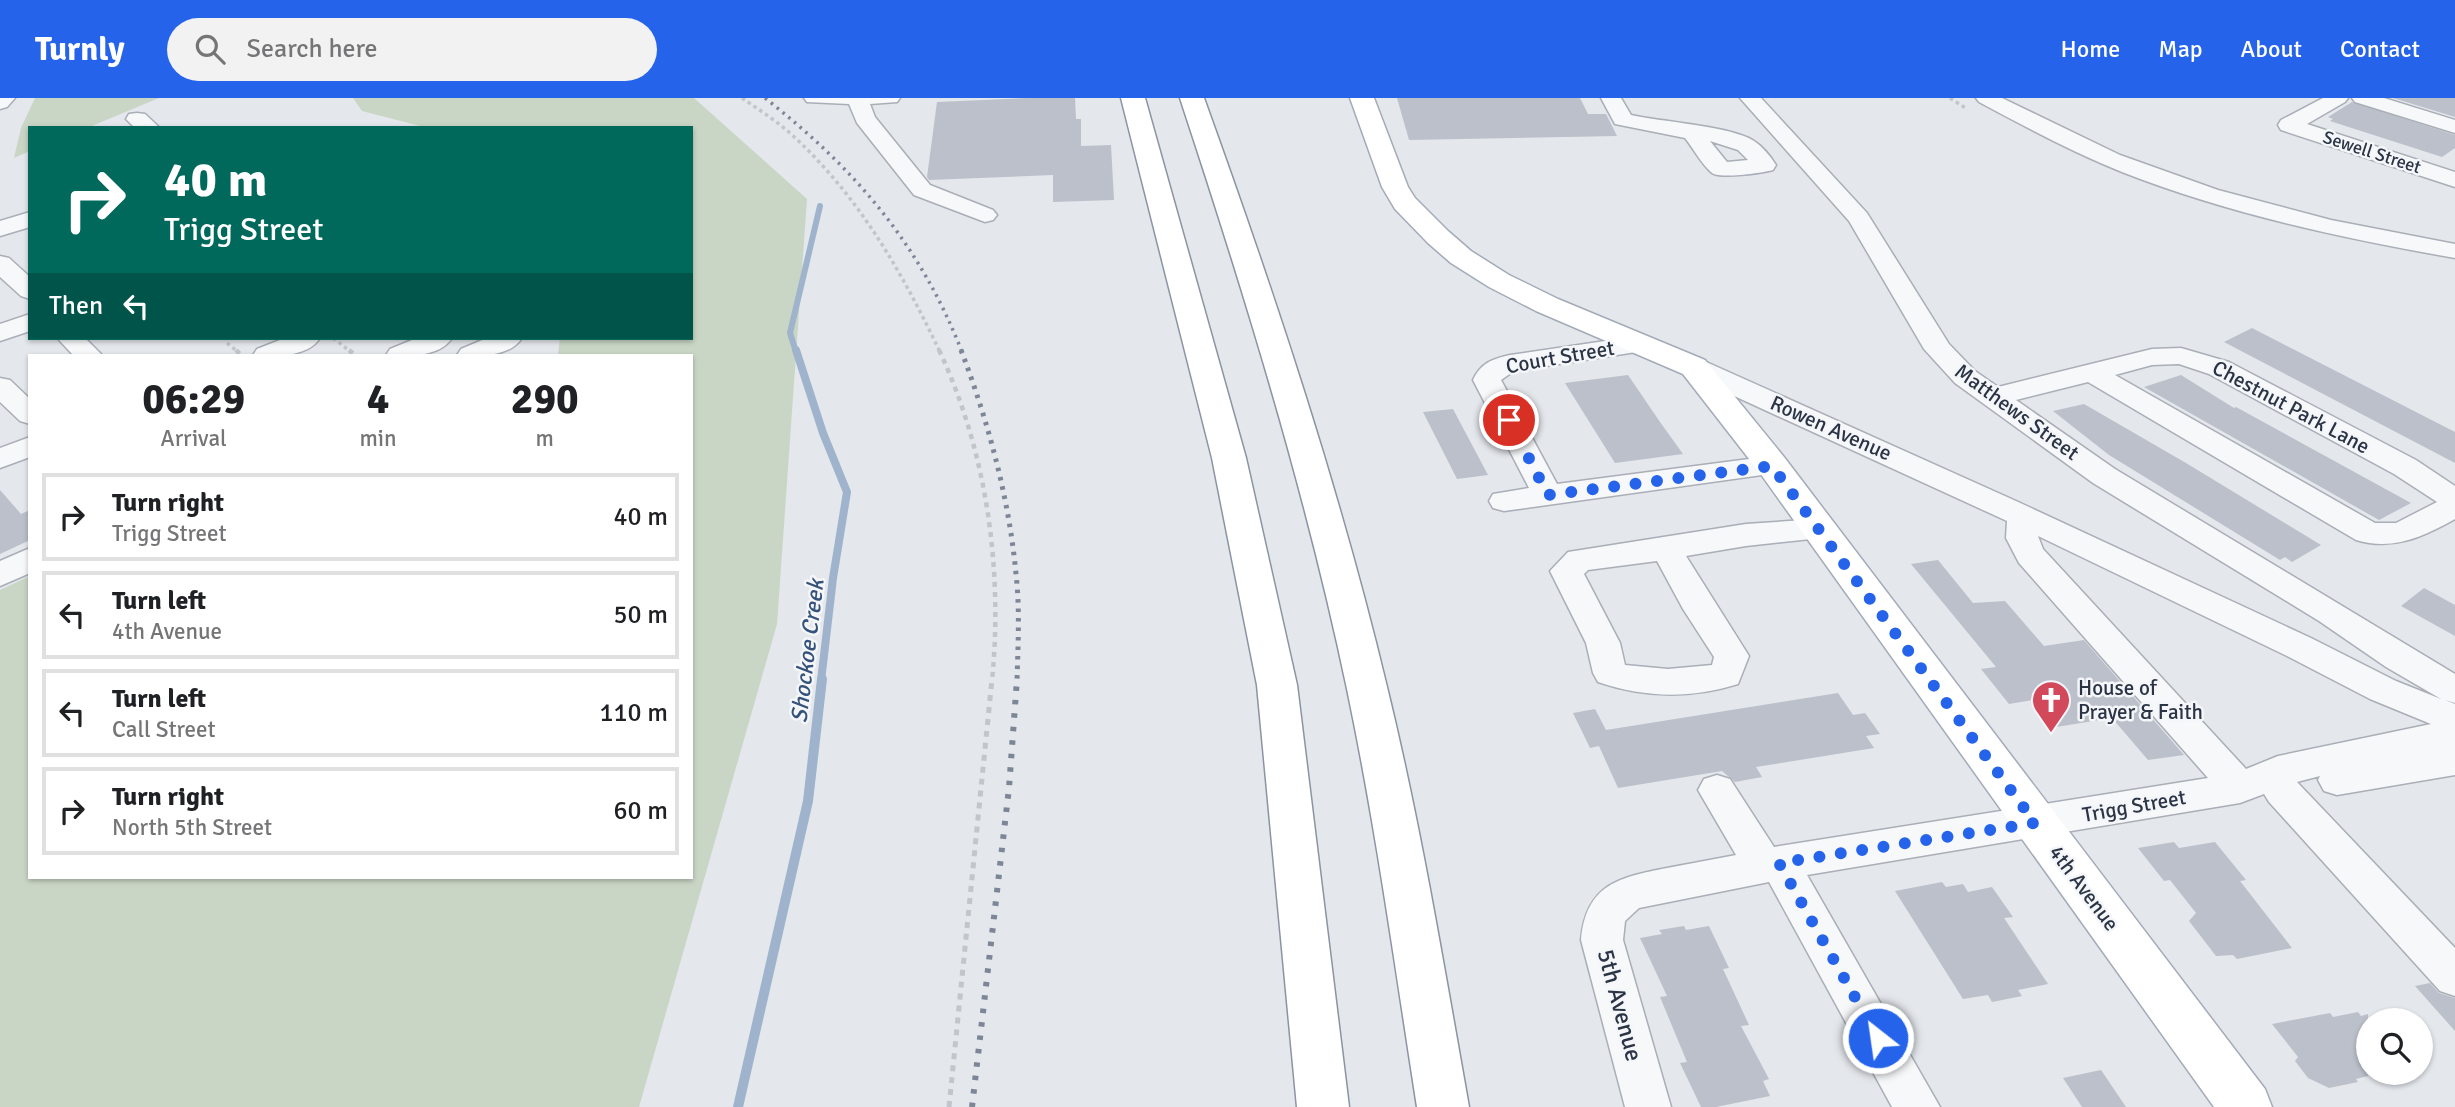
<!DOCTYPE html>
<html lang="en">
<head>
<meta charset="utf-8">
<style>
  body { margin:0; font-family:Signika,sans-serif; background:#f2f2f2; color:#202124; height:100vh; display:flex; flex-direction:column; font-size:26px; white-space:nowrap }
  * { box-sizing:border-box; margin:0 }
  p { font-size:23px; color:#757577 }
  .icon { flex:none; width:38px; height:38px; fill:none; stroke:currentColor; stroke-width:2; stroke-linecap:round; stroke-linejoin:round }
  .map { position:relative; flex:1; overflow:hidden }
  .side { position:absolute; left:28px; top:256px; width:665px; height:525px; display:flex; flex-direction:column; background:#fff; border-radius:0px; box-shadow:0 2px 5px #0004 }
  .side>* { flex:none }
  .banner { position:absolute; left:28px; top:28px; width:665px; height:214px; border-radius:0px; box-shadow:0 2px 5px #0004; background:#00695c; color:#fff; overflow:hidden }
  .fabs { position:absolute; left:2356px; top:910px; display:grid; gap:14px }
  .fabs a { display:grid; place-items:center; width:77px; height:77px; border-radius:50%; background:#fff; box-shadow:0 2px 5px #0004; font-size:35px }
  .pin { position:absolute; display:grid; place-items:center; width:60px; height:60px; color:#fff; margin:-30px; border:4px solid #fff; border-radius:50%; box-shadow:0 2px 7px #0007 }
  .me { position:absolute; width:77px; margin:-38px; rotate:330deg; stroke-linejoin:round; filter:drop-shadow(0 0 5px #0008) }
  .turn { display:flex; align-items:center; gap:24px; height:147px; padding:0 21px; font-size:32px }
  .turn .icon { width:91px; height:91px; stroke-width:2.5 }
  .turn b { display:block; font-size:49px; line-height:60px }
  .then { display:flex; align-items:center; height:66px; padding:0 21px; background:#0003; gap:14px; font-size:26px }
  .eta { display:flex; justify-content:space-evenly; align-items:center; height:119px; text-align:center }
  .eta b { font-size:42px; font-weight:700; line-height:49px }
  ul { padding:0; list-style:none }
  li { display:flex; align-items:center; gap:21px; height:88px; margin:0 14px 10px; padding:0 7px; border:4px solid #e0e0e0; border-radius:0px }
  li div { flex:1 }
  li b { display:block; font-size:26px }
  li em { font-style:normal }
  header { display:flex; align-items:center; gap:42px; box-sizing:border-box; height:98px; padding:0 35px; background:#2563eb; color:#fff }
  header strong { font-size:33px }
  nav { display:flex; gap:38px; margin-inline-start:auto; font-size:24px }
  .search { width:490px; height:63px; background:#f2f2f2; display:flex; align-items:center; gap:18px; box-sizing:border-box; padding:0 24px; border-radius:38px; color:#757577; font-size:26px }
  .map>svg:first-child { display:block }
</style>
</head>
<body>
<header>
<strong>Turnly</strong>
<div class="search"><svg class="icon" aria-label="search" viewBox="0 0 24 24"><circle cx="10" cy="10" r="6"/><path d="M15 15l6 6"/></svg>Search here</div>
<nav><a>Home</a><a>Map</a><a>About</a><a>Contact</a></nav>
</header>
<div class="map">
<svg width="2455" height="1009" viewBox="0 0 2455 1009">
  <rect width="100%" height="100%" fill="#e4e7ec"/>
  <path fill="#c9d6c5" d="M35,0H159L87,30H30V53L14,60L21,30Z
    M353,0H694L807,101L777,526L639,1009H0V492L30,478V779H691V257H558L560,240H691V30H428L362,13Z"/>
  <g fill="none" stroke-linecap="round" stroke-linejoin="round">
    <path stroke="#9fb4cc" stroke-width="6" d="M796,254L790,235L820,108"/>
    <path stroke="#9fb4cc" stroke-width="8" d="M796,252L823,335L847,394L833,480L821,583"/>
    <path stroke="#9fb4cc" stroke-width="10" d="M738,1009L808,703L822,581"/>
  </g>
  <path fill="#bbc0ca" d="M1028,0H1075L1076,21H1081V48L1111,47L1114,102L1053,104V77L929,82L927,79L937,4Z
    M1397,0H1580L1588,16H1606L1617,38L1409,42Z
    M2393,0H2455V19Z
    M2352,4L2455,37V50L2442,59L2330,23L2333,21L2328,19Z
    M2252,230L2455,334V365L2224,244Z
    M1628,277L1660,324L1683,356L1615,365L1565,285Z
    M2181,277L2234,310L2236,309L2411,405L2379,422L2144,289Z
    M2084,306L2186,365L2321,447L2292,464L2285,459L2280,462L2109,357L2053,313Z
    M1453,311L1488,377L1457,381L1423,314Z
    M0,392L21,416L30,412V442L0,456Z
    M1938,462L1973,505L2005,503L2044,548L2084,542L2184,657L2148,662L2112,620L2056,629L2033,602L2009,606L1981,571L1996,569L1911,466Z
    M2424,490L2455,507V538L2401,508Z
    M1838,595L1853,617L1865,615L1880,636L1866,638L1874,650L1756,669L1762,679L1735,684L1722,673L1618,690L1599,648L1590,650L1573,615L1595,611L1606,632Z
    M2174,744L2179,750L2215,744L2246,782L2240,783L2292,850L2237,861L2233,857L2216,858L2189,823L2196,815L2170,782L2164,783L2138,750Z
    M1942,784L1946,789L1963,786L1968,794L1992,789L2013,819L2004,820L2048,886L2018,892L2022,898L1992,904L1988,897L1963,901L1895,793Z
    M1684,828L1686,832L1709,828L1729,870L1723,871L1749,927L1741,928L1769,981L1763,983L1770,998L1716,1009H1701L1680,965L1687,964L1660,899L1667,898L1640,840L1662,836L1659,832Z
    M2430,885L2439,895L2455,900V933L2415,888Z
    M2358,914L2361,918L2368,916V978L2356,981L2358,984L2329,990L2308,980L2295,963L2298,959L2272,926L2330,915L2333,919Z
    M2101,972L2126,1009H2082L2063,980Z"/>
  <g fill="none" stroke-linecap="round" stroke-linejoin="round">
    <defs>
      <path id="minor" d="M0,0H15L7,9L0,11Z
        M804,0H900L897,4L870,6L875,19L930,87L993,112L997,117L993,122L985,124L914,97L857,25L849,6L807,4Z
        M1601,0H1621L1631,17C1662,24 1731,28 1754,43C1762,48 1771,59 1776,67L1773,72C1762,75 1721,81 1712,75C1702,67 1693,50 1685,40L1615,26ZM1710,43L1738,52L1748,62L1727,64Z
        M1740,0H1761L1867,115L1949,246L1975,273L1998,289L2152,251L2181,250L2229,264L2416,362L2455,388V421C2423,439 2393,453 2356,442L2088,284L2016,302L2115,371L2455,576V605L2445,602L2455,606V677L2337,697L2324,693L2318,682L2320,678L2297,684L2455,850V898L2440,893L2269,704L2264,696L2240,705L1807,777L1940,1009H1892L1769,784L1639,810L1625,823L1623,842L1671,1009H1625L1581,842C1586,786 1620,779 1667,770C1690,766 1713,761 1736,757L1698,692L1704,681L1717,677L1730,681L1774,749L2208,680L2019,465L2006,440L2007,423L1684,275L1680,269L1684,263L1694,261L1704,263L2016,403L2311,540L2396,583L2441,601L2386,569L2319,523L2093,385L1955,285L1924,251L1849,123ZM2179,266L2209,276L2394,376L2437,404L2396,425H2375L2115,277L2152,267ZM2038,438L2287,558L2370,601L2431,626L2278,658L2246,671L2043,451Z
        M1976,0H2002L2120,57L2218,92L2331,122L2455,146V160C2342,140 2229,116 2122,74C2072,54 2026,29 1979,4Z
        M2323,0H2348L2345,4L2307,26L2455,74V89L2281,32L2278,27L2281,22Z
        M2352,0H2384L2455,22V35L2355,4Z
        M137,15L145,16L160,30H135L126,21L129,16Z
        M30,114V129L0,138V123Z
        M0,158L9,160L30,179V201L21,198L0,179Z
        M30,216V233L0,243V226Z
        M1639,238L1649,240L1652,246L1649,252L1514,273L1501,282L1557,386L1772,358L1783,360L1787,367L1783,374L1504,413L1493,410L1489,403L1493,396L1529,390L1473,282C1481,265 1492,261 1510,257Z
        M60,240H85L102,257H73L59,242Z
        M285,240H320C307,260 275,258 253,257L257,251Z
        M417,240H452C439,260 407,258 386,257L390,251Z
        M487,240H522C509,260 478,258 457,257L461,251Z
        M0,280L10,282L30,301V326L20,323L0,304Z
        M30,339V359L0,370V350Z
        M1819,421L1830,425L1835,432L1830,439L1746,448L1686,458L1749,558L1738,586C1690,601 1645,600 1598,584L1593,575L1586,545L1550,473L1568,454L1746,426ZM1657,463L1683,511L1714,559L1712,567L1668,571L1625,567L1620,545L1584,476L1588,472Z
        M30,450V475L0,488V463Z"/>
      <path id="major" d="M1350,0H1374L1408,89L1415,100L1448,133L1471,153L1509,177L1558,201L1705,262L1784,359L2265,991L2272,1009H2214L1760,375L1683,276L1536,213L1489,189L1451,165L1428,145L1395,111L1382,89Z"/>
      <path id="highway" d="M1121,0H1145L1246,360L1297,587L1349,1009H1297L1257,587L1212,360Z
        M1180,0H1204C1274,194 1339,389 1387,589C1421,728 1444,869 1469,1009H1417C1395,869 1376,729 1347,591C1305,391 1244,194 1180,0Z"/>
    </defs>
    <use href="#minor" stroke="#a9aeb7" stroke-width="3"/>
    <use href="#major" stroke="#a3abb8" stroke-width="3"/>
    <use href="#highway" stroke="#8b94a3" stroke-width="3"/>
    <path stroke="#c2c5cb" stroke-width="3.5" stroke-dasharray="3.5 3.5" stroke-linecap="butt" d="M742,0C758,11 775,22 790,35C858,97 901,172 940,254
      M1950,0L1967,11
      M333,240L351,254
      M227,245L238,254"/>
    <path stroke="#c2c5cb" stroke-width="4.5" stroke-dasharray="5 5" stroke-linecap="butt" d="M236,252L240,256
      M349,252L355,257
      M939,252C987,354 1003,472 992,583"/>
    <path stroke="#c2c5cb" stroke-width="5" stroke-dasharray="6 6" stroke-linecap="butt" d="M949,1009L992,581"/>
    <use href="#minor" fill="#f7f8fa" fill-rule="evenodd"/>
    <use href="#major" fill="#fff" fill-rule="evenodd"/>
    <use href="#highway" fill="#fff" fill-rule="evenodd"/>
    <path stroke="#7d8696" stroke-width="3.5" stroke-dasharray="2.5 5" stroke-linecap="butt" d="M765,0C855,71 920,146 962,254"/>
    <path stroke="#7d8696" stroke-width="5" stroke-dasharray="3.5 6" stroke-linecap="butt" d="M961,252C988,323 1009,400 1016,476C1020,511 1018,547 1017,583"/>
    <path stroke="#7d8696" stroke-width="6" stroke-dasharray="4.5 9" stroke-linecap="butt" d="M972,1009L1009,690L1017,581"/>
  </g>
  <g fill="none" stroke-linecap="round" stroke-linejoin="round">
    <path stroke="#2563eb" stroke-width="12" stroke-dasharray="0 21.6" d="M1509,322L1548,397L1772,368L2035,725L1779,765L1878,940"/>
  </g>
  <defs>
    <symbol id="church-pin" viewBox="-11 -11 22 30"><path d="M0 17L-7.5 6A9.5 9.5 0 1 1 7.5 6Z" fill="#d1495b" stroke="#f4f6f9"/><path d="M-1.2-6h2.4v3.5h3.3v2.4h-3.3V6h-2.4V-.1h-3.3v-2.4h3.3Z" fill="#fff"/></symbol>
  </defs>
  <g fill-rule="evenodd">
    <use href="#church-pin" x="2029" y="580" width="44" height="60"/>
  </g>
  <g text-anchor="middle" stroke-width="5" stroke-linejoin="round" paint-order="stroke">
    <g font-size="18" fill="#2b3445" stroke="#f4f6f9">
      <text transform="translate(2372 54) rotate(18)" y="6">Sewell Street</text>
    </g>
    <g font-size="21" fill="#2b3445" stroke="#f4f6f9">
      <text transform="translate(1560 259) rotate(-10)" y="7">Court Street</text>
      <text transform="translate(2291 309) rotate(28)" y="7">Chestnut Park Lane</text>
      <text transform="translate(2017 314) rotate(36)" y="7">Matthews Street</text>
      <text transform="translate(1831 330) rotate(24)" y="7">Rowen Avenue</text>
      <text transform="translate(2134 708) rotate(-10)" y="7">Trigg Street</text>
      <text transform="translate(2084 790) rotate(53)" y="7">4th Avenue</text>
    </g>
    <g font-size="21" fill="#2b3445" stroke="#f4f6f9" text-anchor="start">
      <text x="2078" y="597">House of<tspan x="2078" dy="24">Prayer &amp; Faith</tspan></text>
    </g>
    <g font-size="23" font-style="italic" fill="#34527a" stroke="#f4f6f9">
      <text transform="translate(807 553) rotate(-83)" y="8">Shockoe Creek</text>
    </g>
    <g font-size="24" fill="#2b3445" stroke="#f4f6f9">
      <text transform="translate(1620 907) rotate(75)" y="8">5th Avenue</text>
    </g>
  </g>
</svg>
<div class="fabs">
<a><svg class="icon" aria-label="search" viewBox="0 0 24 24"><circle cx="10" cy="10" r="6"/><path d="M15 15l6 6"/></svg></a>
</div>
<div class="pin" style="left:1509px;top:322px;background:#d93025"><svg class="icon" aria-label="arrive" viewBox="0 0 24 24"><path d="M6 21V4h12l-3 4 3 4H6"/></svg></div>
<svg class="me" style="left:1878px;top:940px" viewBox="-20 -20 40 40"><circle r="17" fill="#2563eb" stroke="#fff" stroke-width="3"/><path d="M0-11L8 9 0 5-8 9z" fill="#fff"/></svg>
<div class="banner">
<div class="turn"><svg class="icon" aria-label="right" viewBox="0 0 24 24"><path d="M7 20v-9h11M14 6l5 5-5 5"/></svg><div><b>40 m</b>Trigg Street</div></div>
<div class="then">Then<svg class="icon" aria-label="left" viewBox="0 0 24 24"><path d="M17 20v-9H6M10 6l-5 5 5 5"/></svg></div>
</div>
<section class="side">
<div class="eta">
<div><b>06:29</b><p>Arrival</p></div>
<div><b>4</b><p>min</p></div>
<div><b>290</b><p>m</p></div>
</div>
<ul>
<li><svg class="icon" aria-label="right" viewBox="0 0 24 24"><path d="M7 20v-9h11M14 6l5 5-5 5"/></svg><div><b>Turn right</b><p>Trigg Street</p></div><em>40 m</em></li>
<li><svg class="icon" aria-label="left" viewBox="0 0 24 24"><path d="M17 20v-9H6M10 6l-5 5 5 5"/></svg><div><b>Turn left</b><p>4th Avenue</p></div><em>50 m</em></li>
<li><svg class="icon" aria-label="left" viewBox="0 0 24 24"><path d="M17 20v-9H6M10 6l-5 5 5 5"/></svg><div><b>Turn left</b><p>Call Street</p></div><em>110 m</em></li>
<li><svg class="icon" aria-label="right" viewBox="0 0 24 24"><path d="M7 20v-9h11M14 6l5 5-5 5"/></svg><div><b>Turn right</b><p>North 5th Street</p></div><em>60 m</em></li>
</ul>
</section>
</div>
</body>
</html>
